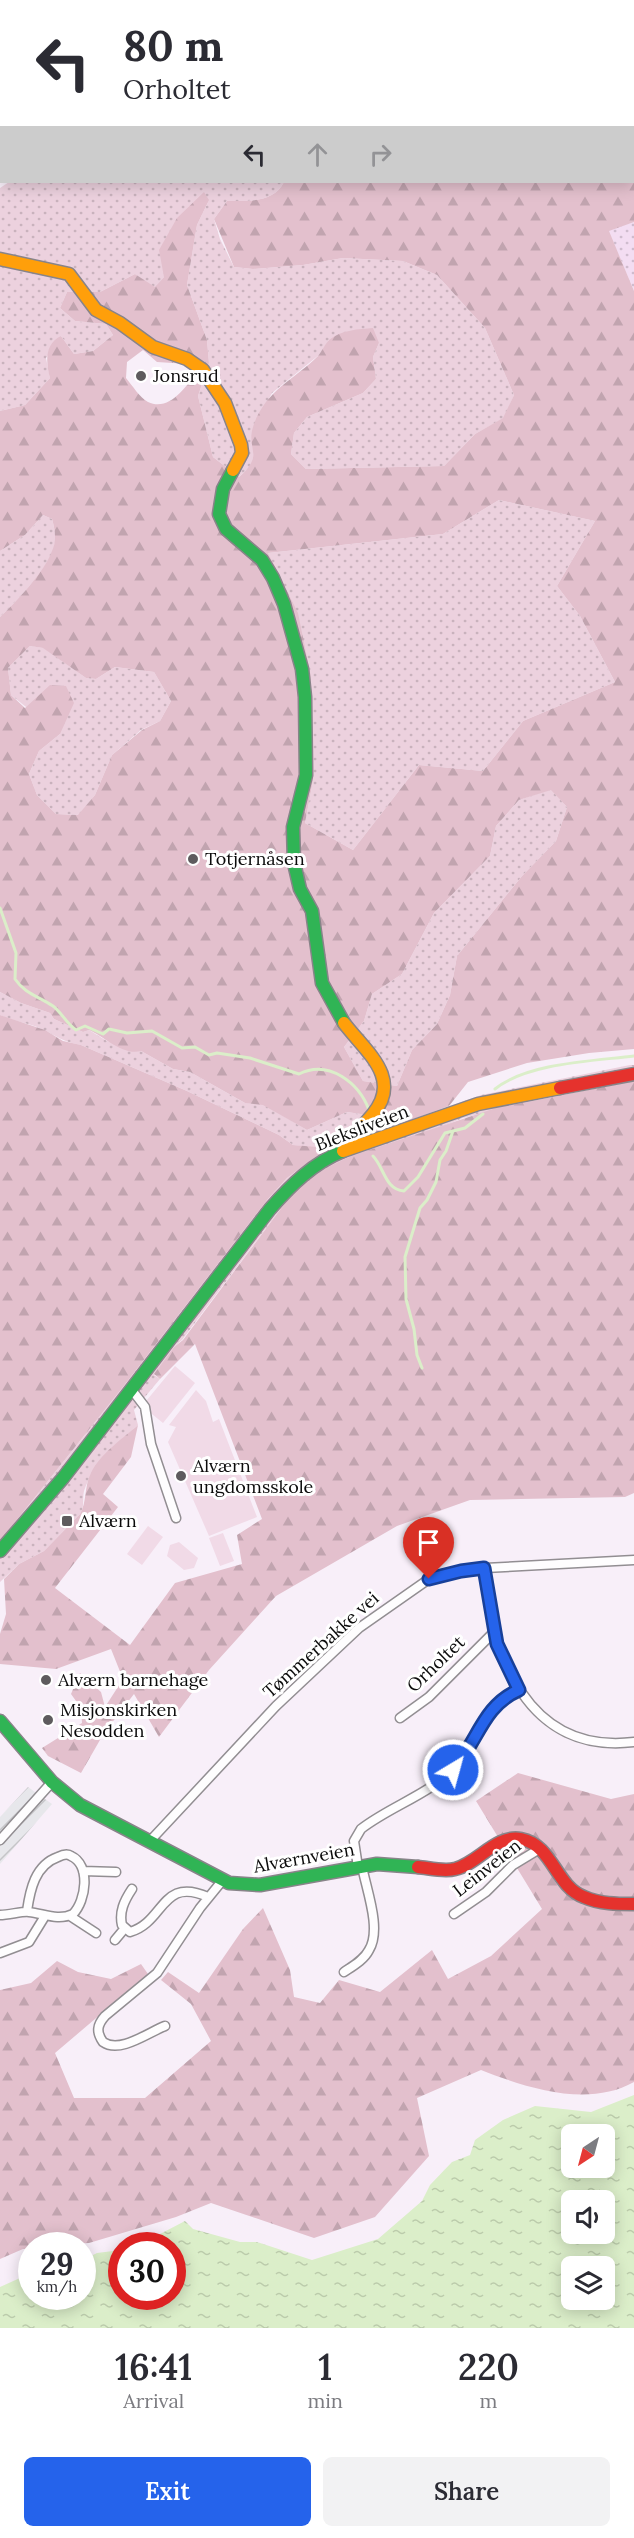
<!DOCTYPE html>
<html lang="en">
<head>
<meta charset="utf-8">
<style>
  body { margin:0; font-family:Lora,serif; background:#f2f2f3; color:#2b2b33; height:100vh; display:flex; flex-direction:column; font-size:22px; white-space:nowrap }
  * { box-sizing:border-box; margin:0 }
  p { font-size:20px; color:#7c7c81 }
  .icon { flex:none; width:33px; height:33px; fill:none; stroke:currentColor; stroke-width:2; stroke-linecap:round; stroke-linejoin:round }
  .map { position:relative; height:2328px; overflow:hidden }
  .details { display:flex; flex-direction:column; background:#fff; flex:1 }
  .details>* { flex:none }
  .banner { position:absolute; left:0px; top:0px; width:634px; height:183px; box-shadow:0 3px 15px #0003; background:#fff; color:#2b2b33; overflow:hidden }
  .needle { width:39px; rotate:216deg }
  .tools { position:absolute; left:561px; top:2124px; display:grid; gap:12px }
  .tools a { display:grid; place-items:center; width:54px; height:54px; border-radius:9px; background:#fff; box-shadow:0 3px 15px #0003; font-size:30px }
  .speed { position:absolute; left:18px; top:2232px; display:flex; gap:12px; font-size:30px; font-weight:700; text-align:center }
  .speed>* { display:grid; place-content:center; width:78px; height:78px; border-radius:50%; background:#fff; box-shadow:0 3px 15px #0003; line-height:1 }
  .speed small { font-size:15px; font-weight:400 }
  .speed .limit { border:9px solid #d22; background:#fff; color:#111 }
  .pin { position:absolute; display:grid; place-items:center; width:51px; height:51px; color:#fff; margin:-62px -26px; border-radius:50% 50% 50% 0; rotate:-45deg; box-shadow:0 0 6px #0007 }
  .pin .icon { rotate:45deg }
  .me { position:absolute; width:66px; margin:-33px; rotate:37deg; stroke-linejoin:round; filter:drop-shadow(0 0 4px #0008) }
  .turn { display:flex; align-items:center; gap:21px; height:126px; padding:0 24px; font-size:27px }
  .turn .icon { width:78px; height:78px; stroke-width:2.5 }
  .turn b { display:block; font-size:42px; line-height:51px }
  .lanes { display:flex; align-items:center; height:57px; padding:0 24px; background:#0003; justify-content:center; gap:30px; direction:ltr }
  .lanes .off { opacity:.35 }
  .eta { display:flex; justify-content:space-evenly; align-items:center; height:102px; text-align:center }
  .eta b { font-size:36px; font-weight:600; line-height:42px }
  .action { display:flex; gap:12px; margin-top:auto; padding:12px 24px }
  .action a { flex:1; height:69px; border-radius:9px; background:#2563eb; color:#fff; font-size:24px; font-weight:600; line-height:69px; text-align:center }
  .action a+a { background:#f2f2f3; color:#2b2b33 }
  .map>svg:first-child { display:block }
</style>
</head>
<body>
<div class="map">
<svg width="634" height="2328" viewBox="0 0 634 2328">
  <defs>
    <pattern id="industrial-furrows" width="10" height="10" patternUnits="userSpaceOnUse" patternTransform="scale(1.5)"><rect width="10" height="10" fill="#e7e7eb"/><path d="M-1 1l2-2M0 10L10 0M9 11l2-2" fill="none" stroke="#c5c5c8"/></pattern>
    <pattern id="farmland-dots" width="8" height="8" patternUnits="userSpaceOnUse" patternTransform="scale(1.5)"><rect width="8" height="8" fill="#f3ddf2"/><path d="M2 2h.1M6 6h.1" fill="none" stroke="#cfbcce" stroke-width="1.8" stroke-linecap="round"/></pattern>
    <pattern id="grass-dots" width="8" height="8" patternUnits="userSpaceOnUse" patternTransform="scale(1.5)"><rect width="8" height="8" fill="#ecd1de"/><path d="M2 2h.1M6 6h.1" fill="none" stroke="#c9b2bd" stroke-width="1.8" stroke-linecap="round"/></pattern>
    <pattern id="forest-firs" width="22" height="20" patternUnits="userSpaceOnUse" patternTransform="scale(1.5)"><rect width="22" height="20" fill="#e3c0cd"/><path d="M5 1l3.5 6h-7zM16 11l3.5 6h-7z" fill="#c1a4af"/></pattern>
    <pattern id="water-ripples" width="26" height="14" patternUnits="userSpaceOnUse" patternTransform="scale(1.5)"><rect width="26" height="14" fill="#dbeec9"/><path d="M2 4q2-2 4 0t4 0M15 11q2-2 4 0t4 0" fill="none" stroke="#bbcbab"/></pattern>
  </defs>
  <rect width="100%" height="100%" fill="#f8eff9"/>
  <path fill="url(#industrial-furrows)" d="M28,1787L52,1804L0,1864V1817Z"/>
  <path fill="url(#farmland-dots)" d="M634,222V291L608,230Z"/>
  <path fill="url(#grass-dots)" d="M0,0L96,1L2,2L1,159Z
    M9,182H284C274,203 247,201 227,201L214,219L220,239L234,267L253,269L303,265L343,258L403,261L437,275L485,328L514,395L504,418L475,434L444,466L306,469L291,454L294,433L307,417L363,393L376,379L373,357L379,343L329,340L319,355L272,393L253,428L254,450L252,465L239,477L213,457L198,396L209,363L207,340L187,285L197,225L209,200L164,277L155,288L135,274L100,292H67L60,308L75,321L106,324L113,335L93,351L74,354L61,336L46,358L50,378L25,405L0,411V188Z
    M499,500L595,521L557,586L580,616L615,682L523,721L483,771L419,765L353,850L305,823L313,781L311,677L268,553L443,534Z
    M43,515L52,519C55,530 57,540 53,551C45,571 16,602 0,617V551L25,535Z
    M30,646L44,648L86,678L96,679L115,667L154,672L171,701L160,721L141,730L112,755L95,795L79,815L56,814L37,795L29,774L39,751L60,734L11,695L8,668Z
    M551,789L567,807L556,841L522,876L457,956L450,995L437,1024L412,1050L397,1086L363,1081L344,1047L364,1021L372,994L402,974L434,913L490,856L496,826L519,800Z
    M0,992L21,1003L50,1013L54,1019L83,1032L89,1030L107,1041L141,1051L173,1069L190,1072L245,1103L263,1104L307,1130L347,1112L408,1121L481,1095L630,1065H634V1081L547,1097L463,1118L305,1182L285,1203L182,1340L174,1347L154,1375L160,1379L134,1410L138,1425C115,1445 94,1462 84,1491C82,1500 85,1507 80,1514L44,1551L19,1564L0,1582V1541L123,1387L268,1199L287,1178L327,1149L293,1145L279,1135L187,1091L81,1045C64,1042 60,1038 46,1031C31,1023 15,1022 0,1015Z"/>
  <path fill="url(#forest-firs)" fill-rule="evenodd" d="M501,0H634V222L609,231L634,291V1049L589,1053L527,1063L468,1082L449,1106L408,1121L347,1112L307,1130L263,1105L245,1103L190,1072L173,1069L141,1051C123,1056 105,1037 89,1030L83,1032L54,1019L50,1013L21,1003L0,992V617C16,602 45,571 52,551C57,540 55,530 52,519L43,515L25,535L0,551V411L25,405L50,378C46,363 44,344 61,336L74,354L93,351L113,335L106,324L75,321L60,308L67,292H100L135,274L155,287L164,277L159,250L177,218L204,192L209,200L197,225L187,285L207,340L209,363L198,396L213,457L239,477C265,455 246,449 253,427C265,390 294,380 318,356C322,351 325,344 329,340C341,330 359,329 373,328L379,343L373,357L376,379L363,393L307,417L294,433L291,454L306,469L444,466L475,434L503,418L514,395L485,328L437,275L403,261L343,258L303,265L253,269L234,267L214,219L227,201C247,201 274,203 284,182H633V2ZM143,350L157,362L188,364L196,373C186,387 169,412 148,402C140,398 132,385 126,378L127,362ZM499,500L595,521L557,586L580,616L615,682L523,721L483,771L419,765L353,850L305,823L313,781L311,677L298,613L268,553L443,534ZM30,646L43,648L86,678L96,679L115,667L154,672L171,701L160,721L142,730L112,755L95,795L78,815L56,814L37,795L29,774L39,751L60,734L74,703L66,686L50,685L25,708L11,695L8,668ZM551,790L567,807L556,841L522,876L457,956L450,995L437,1024L412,1050L397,1086L363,1081L344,1047L364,1021L372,994L402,974L434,913L490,856L496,826L519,800Z
    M0,1015L45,1030L63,1041L81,1045L187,1091L279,1135L293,1145L328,1148L287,1178L268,1199L123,1387L0,1541Z
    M634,1081V1493L625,1497L470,1500L397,1526L276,1596L209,1670L159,1737L134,1694L104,1733L81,1773L48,1756L42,1748L82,1723L81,1708L71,1694L80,1673L101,1692L105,1707L123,1679L111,1649L56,1669L0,1664V1634L6,1614L4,1579L19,1564L44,1551L80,1514C87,1503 84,1486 91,1473C100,1454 122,1439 138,1425L131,1457L103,1494L118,1507L55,1588L130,1645L175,1583L242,1564L237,1535L262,1519L195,1344L160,1379L154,1374L174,1347L183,1340L285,1203L305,1182L328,1167L351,1156L496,1108Z
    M518,1773L611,1799L634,1794V2082C588,2108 527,2088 481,2070L417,2098L429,2156L375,2217L314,2238L211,2203L176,2217L89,2243L32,2246L31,2249H23L0,2259V1990L31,1983L57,1961L78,1972L111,1979L141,1964L148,1974L55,2053L74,2098H145L211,2041L191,2004L161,1980L168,1972L199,1993L243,1929L263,1908L290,1970L294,1997L320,2003L339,1980L380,1992L432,1950L448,1979L491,1956L542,1909L476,1801Z"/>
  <path fill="#f1dae7" d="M175,1366L195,1383L163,1423L142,1406Z
    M196,1390L206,1401L213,1422L219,1419L257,1517L209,1536L168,1442L176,1427L169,1425Z
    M148,1526L163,1537L142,1565L127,1554Z
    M223,1533L234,1561L220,1566L209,1538Z
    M179,1542L198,1558L194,1568L184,1570L167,1556L170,1545Z"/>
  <path fill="url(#water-ripples)" fill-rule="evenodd" d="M634,2095V2328H0V2287L31,2273L32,2296H82L83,2260L97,2253L121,2250L122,2296H172V2246L139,2245L185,2221L193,2229L240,2242H257L312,2260L378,2239L422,2201L430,2185L452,2162L470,2155L475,2140L503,2120L535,2106L591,2112ZM572,2134H604V2168H572ZM572,2200H604V2234H572ZM572,2266H604V2300H572Z"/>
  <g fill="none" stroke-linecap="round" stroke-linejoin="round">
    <path stroke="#dbeec9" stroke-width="3" d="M0,908L16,953L15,979C25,994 38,996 53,1006C62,1013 66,1023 76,1030L85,1026L103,1034L109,1029L127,1033L152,1031L182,1048L195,1047L209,1055L217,1053L250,1058L299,1074C329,1059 359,1083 369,1110
      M495,1089C527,1063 593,1061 634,1056
      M373,1156C384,1167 385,1190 404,1191L418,1177L445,1133L465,1128L483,1114
      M422,1368L417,1355L414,1329L406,1299L405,1257L420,1208L427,1200L436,1182L440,1160L446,1151L453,1131"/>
    <defs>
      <path id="street" d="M132,1390L145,1407L151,1444L176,1518
        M485,1568C490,1655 528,1755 634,1742
        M400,1718L429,1697L494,1632
        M0,1840L52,1782
        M149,1842L276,1706L359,1628L429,1579L461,1571L485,1568L634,1560
        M358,1867L354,1841L361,1829C392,1805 432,1794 458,1764C481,1737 482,1706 519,1690
        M83,1871L116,1872
        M132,1889C124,1901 119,1912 122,1925L130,1932C165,1922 161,1876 208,1897
        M454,1914L486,1892L513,1865L541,1848
        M0,1915C9,1915 23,1911 29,1912C45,1914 58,1921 73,1914C86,1901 91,1865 71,1856C67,1853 62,1855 58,1857C35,1865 30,1890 27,1911
        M70,1916L96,1933
        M115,1940L125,1928
        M0,1953L29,1942L45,1916
        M344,1972C353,1966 364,1960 369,1950C382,1929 366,1889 362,1866
        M165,2026C149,2032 120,2054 103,2042C96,2032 97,2025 105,2016L157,1973L200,1908L222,1881"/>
      <path id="fast" d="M233,470L223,489L219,514L226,529L262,560L273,578L284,604L302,669L305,697L306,775L293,827L294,863L300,889L312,911L322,983L344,1023
        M0,1551L63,1478L270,1209C291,1185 313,1163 343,1151
        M0,1721L52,1782L80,1805L229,1883L260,1885L377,1864L418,1867"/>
      <path id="slow" d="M0,259L69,274L96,310L120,323L153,347L187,359L203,370L225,403L241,445L242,453L233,470
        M344,1023C365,1051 403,1078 373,1114C364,1125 353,1134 350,1148
        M343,1151L478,1104L560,1088"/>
      <path id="jam" d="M560,1088L634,1074
        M418,1867C429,1868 444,1872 455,1869C477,1864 497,1834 521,1839C553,1845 555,1886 584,1897C600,1904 617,1904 634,1904"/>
    </defs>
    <use href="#street" stroke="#928e92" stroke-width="11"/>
    <use href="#fast" stroke="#888489" stroke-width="15"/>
    <use href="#slow" stroke="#888489" stroke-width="15"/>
    <use href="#jam" stroke="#888489" stroke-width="15"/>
    <use href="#street" stroke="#fefdfe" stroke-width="8"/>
    <use href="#fast" stroke="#30b455" stroke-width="12"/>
    <use href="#slow" stroke="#ff9f0a" stroke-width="12"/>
    <use href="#jam" stroke="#e5322d" stroke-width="12"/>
  </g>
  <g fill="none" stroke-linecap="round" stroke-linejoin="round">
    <defs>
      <path id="route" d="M429,1579L461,1571L484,1568L497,1644L519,1690C482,1706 478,1742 453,1770"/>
    </defs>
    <use href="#route" stroke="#184099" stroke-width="15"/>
    <use href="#route" stroke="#2563eb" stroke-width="10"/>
  </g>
  <g fill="#5e5b5e" stroke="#fff" stroke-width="2">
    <circle cx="141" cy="376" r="6"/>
    <circle cx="193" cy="859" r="6"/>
    <circle cx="181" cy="1476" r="6"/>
    <rect x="61" y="1515" width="12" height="12" rx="3"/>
    <circle cx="46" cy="1680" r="6"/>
    <circle cx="48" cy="1720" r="6"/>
  </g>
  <g text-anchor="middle" stroke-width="6" stroke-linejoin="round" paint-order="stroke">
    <g font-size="18" fill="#0b0b0b" stroke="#fff" text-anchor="start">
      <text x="153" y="382">Jonsrud</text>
      <text x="205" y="865">Totjernåsen</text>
      <text x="193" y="1472">Alværn<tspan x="193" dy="21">ungdomsskole</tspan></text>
      <text x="79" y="1527">Alværn</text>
      <text x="58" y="1686">Alværn barnehage</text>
      <text x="60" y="1716">Misjonskirken<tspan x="60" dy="21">Nesodden</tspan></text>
    </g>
    <g font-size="18" fill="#0b0b0b" stroke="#fff">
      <text transform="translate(362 1128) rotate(-21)" y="6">Bleksliveien</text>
      <text transform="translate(321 1645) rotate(-42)" y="6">Tømmerbakke vei</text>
      <text transform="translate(436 1664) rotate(-44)" y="6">Orholtet</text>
      <text transform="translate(304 1858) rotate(-10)" y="6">Alværnveien</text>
      <text transform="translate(487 1868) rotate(-38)" y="6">Leinveien</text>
    </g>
  </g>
</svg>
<div class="tools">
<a><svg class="needle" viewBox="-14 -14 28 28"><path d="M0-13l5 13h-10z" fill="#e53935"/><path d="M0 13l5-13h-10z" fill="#7c7c81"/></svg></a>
<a><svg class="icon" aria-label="sound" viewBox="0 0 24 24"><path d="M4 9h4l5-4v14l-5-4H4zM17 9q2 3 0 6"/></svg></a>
<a><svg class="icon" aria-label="layers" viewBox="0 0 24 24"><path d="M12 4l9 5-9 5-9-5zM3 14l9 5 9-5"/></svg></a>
</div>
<div class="speed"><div>29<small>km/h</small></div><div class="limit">30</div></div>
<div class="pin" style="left:429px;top:1579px;background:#d93025"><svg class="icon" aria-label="arrive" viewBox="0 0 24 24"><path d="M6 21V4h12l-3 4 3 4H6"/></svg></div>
<svg class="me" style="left:453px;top:1770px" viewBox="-20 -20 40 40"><circle r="17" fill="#2563eb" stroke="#fff" stroke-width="3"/><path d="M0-11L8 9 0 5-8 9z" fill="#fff"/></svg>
<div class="banner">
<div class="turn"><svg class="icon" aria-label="left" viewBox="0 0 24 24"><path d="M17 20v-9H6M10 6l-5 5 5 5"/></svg><div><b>80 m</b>Orholtet</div></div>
<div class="lanes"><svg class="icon" aria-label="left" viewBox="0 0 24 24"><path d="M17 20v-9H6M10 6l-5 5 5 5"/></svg><svg class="icon off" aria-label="ahead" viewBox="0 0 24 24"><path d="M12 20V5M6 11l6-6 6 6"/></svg><svg class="icon off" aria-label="right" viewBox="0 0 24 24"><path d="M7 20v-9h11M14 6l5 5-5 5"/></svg></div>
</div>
</div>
<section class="details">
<div class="eta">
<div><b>16:41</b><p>Arrival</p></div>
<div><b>1</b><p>min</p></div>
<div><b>220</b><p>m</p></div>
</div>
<div class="action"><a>Exit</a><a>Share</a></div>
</section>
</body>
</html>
